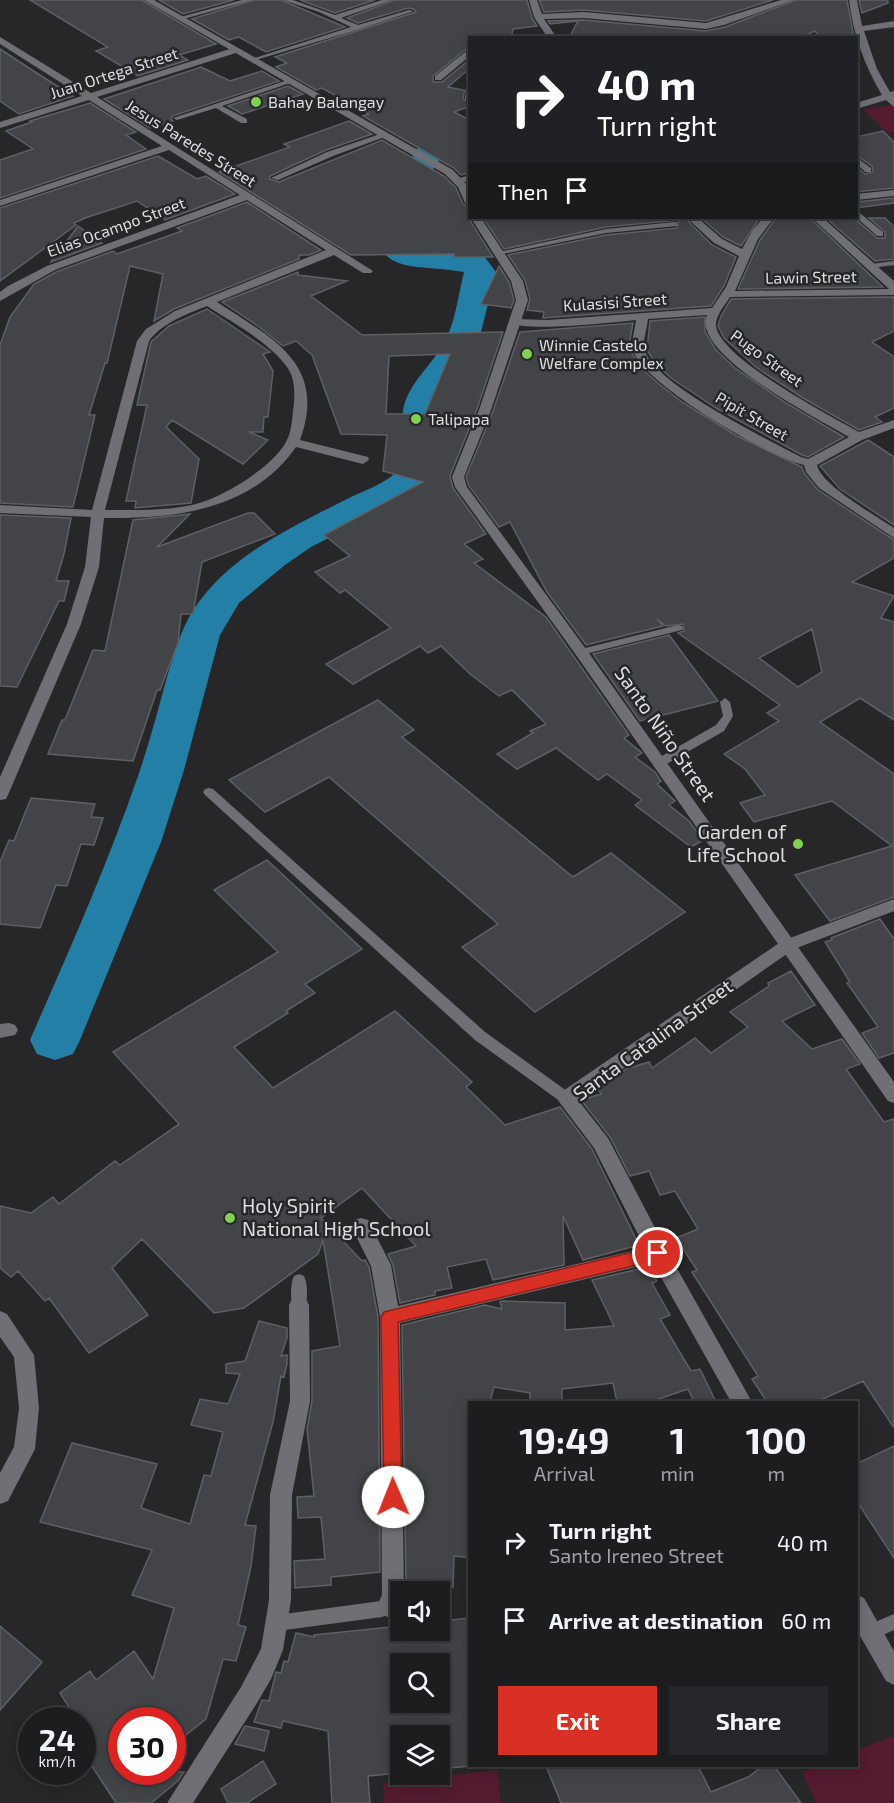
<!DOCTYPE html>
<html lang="en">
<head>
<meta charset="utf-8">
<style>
  body { margin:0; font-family:"Exo 2",sans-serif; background:#252629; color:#f1f3f6; height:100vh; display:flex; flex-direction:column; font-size:22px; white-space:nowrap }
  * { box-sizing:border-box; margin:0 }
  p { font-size:20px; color:#a0a2a5 }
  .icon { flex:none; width:33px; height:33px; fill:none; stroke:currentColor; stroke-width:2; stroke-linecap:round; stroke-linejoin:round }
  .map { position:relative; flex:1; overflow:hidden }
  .side { position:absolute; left:468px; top:1401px; width:390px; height:366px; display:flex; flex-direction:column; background:#1d1d20; border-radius:0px; box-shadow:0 3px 15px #0003,0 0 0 2px #3b3b3e }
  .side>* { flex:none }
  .banner { position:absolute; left:468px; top:36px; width:390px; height:183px; border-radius:0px; box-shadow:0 3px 15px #0003,0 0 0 2px #3b3b3e; background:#202124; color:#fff; overflow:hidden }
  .fabs { position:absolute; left:390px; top:1581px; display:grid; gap:12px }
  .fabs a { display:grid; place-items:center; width:60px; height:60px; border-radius:0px; background:#1d1d20; box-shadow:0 3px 15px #0003,0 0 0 2px #3b3b3e; font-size:30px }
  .speed { position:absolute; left:18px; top:1707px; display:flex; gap:12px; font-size:30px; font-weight:700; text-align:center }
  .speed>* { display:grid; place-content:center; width:78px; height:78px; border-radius:50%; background:#1d1d20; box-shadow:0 3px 15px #0003,0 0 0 2px #3b3b3e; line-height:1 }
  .speed small { font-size:15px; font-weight:400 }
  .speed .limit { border:9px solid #d22; background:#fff; color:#111 }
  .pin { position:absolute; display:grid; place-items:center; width:51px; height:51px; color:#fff; margin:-26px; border:3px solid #fff; border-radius:50%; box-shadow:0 2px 6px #0007 }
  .me { position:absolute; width:66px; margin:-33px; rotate:359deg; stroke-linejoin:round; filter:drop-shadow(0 0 4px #0008) }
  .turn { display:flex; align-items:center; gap:21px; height:126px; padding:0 30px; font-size:27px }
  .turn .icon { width:78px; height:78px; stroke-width:2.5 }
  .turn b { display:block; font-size:42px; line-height:51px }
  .then { display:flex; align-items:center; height:57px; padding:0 30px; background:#0003; gap:12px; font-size:22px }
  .eta { display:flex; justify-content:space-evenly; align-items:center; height:102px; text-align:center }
  .eta b { font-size:36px; font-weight:700; line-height:42px }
  .button { display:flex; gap:12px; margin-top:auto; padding:12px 30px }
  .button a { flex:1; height:69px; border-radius:0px; background:#d93025; color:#fff; font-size:24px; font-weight:700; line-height:69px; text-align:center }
  .button a+a { background:#252629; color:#f1f3f6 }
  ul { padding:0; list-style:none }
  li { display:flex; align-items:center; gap:18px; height:78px; padding:0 30px }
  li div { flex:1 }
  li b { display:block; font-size:22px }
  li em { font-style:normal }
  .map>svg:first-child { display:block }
</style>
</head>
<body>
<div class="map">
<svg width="894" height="1803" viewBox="0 0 894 1803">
  <rect width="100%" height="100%" fill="#27272a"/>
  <path fill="#551b31" d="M894,105V132L887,133L863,109Z
    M894,1736V1803H816L802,1772L817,1766H856L857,1750Z
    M497,1770L501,1803H384L383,1783Z"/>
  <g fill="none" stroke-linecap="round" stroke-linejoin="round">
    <path fill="#237fa5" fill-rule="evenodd" d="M421,91L431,93L453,124C447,158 427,179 403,201V220L410,245L418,249L484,256L496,272L480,336L442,395L437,412L438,422L447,437L448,445L440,463L426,485L408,497L311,547L285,565L239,603L220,635L184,770L161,842L80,1040L73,1054L55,1060L37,1054L30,1040C68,953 107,866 138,776C149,744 158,710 167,677C174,655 180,632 192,612C227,556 292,527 349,498C365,490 390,482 401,467C425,438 400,434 403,411C407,382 437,362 448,335C456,316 459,292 464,272C404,262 372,279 373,199C395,168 417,168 425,124L407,99L411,93Z"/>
  </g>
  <path fill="#424447" stroke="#5e6064" stroke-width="1.5" fill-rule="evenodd" d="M30,0H142L216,44L179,55L188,60L138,76L96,51L108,47Z
    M159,0H234L183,14Z
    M254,0H281L345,27L266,52L239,37L229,40L192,19Z
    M300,0H375L335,13Z
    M394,0H527L532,18L537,26L513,29L511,38H470V46L433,76V82H442L470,59V68L448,87L468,91L464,93L463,99L470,102V106L454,112L470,120V173L461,175L454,168L363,116L369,114L322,88L316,90L276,67L287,63L275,57L416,12L414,9L408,8L358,23L347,18Z
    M539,0H773L706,21L584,10L544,12Z
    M796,0H847L854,38H821L815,31L798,38H569L578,21L550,24L548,21L584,20L706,31L725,27Z
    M859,0H888V3L862,13Z
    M0,49L32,70L73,96L19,114L0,101Z
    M201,67L230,81L262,71L279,81L172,116L171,119L173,121L150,128L104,99Z
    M288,86L303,94L242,114L228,106Z
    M90,103L136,132L126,135L146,149L0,198V160L33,149L6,131L32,122L30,121Z
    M349,121L372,134L326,150L270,176L269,179L279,182L382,140L444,176L456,188L463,204L470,208L469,219L493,257H454V254L351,255L219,172L290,147L284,144Z
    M883,131L894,142V188L856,192V167L865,174L873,172L872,166L856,155V137Z
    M158,156L197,179L206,176L235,194L165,220L137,201L85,218L74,223L76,225L0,281V208Z
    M894,198V203L856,208V202Z
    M247,202L321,250L309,255H299V259L174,309L154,321L163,274L130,266L107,363H105L89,415H95L73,507L0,503V345L10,317L34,284L56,272L113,251L117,254L182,231L177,228Z
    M483,218H685L712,245L736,257L724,286L711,306L543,318L544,312L527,310L530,299L525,280L508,255L606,235L677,228L679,220L606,227L504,249Z
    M701,218H760L741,246L723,237Z
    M776,218H810L883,287L738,289L760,240Z
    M826,218H854L877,238H885V232L869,218H885L894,227V259L875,261Z
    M78,226L102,243L51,262Z
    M499,266L509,282L514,300L511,308L481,304Z
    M298,272V275L347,281L311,296L362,335L503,332L477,409L450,476L453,488L486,534L464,544L483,559L474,563L546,617L629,735L624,738L642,753L635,757L655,772L661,781L657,784L675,801L669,805L689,821L703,840L691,847L635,805L642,800L607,774L598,780L556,748L517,769L497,754L533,733L530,731L546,724L512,690L499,696L470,674L441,646L428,653L420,646L353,684L326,664L391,628L345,590L340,593L315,572L350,556L324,535L423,482L383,471L387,435L341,434L312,355L296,341L283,346L258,326L222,302ZM450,354L425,414H386L389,356Z
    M894,297V331L872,342L894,357V408L875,417L882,422L859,430L803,398L757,368L724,338L718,326L721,316L731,299Z
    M207,309L270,352L263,354L273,371L268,417H264L263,432H249L268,440L243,464L172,420L166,427L199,459L191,503L135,508L136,501H126L147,405H137L151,342L169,326Z
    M705,317V332L716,350L735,368L786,403L844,437L808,457L802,455L716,408L671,378L655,363L647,350L650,321Z
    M633,323L630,340L632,353L641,368L659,384L682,402L737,436L802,467L804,473L818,490L894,540V558L852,582L894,596L881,618L894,622V720L860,698L820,722L894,774V897L830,921L795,875L892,846L832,801L754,822L740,803L765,795L745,769L724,754L779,721L767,713L780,705L678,633L684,631L683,624L666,626L657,619L663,626L586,645L547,592L510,522L499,527L469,486L466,477L493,411L520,332ZM812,629L822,672L798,687L759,658Z
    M868,440L894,457V525L840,489L820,466Z
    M248,513H254L275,534L202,562L193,614H181L178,643L160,690H157L133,761L48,754L62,720H65L93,650L105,651L133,520L190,514L157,547Z
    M0,515L71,518L64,554L56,581H69L64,601H59L17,687L0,686Z
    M669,635L718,701L640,721L593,654Z
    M378,700L414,730L402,737L573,877L611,853L685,912L535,1012L462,947L498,924L329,777L265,812L229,780Z
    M31,798L95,804L91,817L103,818L94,845L81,844L67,886L56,885L40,928L0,924V862L9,840L14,841Z
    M267,860L362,949L305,984L315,993L286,1011L288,1013L234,1047L273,1088L395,1011L472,1082L466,1087L505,1125L560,1107L592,1149L639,1245L583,1260L563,1216L564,1265L493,1280L486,1259L447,1267L452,1288L435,1291V1295L400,1303L393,1265L388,1254L416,1246L362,1188L321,1218L362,1261L365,1260L369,1267L378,1317L380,1572L331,1577V1585L295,1588L294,1561L325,1559L321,1517L298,1518L297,1497L314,1496L307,1429L312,1401V1351L340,1346L323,1240L318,1254L244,1308L214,1313L142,1239L112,1268L148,1315L89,1353L49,1298L45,1301L18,1271L11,1277L0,1268V1206L31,1213L53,1197L59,1204L115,1161L120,1165L179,1124L113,1052L278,952L214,890Z
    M880,919L894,939V1053L879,1058L862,1033L878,1027L847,983L850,982L825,942L832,940L831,938Z
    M791,971L815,1005L782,1021L812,1049L842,1039L860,1064L846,1069L884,1122L894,1119V1428L863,1381L816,1402H767L752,1379L758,1376L692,1272L697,1270L676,1238L698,1229L675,1191L660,1195L649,1171L630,1176L610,1137L581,1100L601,1094L598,1089L626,1069L649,1062L652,1068L695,1038L711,1053L748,1027L730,1012L769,986L768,983Z
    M647,1267L657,1281L652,1283L670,1315L660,1319L691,1371L700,1369L716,1402H694L688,1389L650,1402H617L613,1383L562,1389V1402H530V1393L494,1387L490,1402H470V1558L454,1556L453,1587L406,1588L402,1325L485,1305L502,1309L500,1302L502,1301L565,1303V1330L614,1326L592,1280Z
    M259,1321L287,1328V1338L281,1356L287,1355V1364L284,1377L281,1376L273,1422L245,1525L256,1526L251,1566L238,1625L246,1627L236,1661L223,1659L206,1719L172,1746V1720H122V1772H184L178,1781L151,1803H116L82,1751L91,1743L82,1729V1720H77L60,1693L90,1671L96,1680L134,1651L153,1679L174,1608L132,1595L152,1550L40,1522L72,1443L157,1464L141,1508L190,1524L204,1475L211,1476L223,1432L191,1425L200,1399L228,1404L240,1374L226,1373V1364L245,1361Z
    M894,1446V1558L856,1500V1464Z
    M470,1618V1766L440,1769V1736H400V1773L368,1776L370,1803H332L328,1731L283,1721L281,1728L254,1722L262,1700L269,1701L276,1672L281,1673L284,1661L288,1662L296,1633L314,1637V1635L400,1626V1630H440V1621ZM400,1664H440V1702H400Z
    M0,1626L42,1662L0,1710Z
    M245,1726L269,1731L264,1751L235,1744Z
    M263,1761L276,1784L247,1803H228L221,1789Z
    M546,1766H698L711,1792L748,1777L763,1766H774L801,1803H561Z"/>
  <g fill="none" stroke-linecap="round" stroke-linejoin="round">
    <path fill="#706f73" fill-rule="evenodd" d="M242,0H252L180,20L177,18Z
      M283,0H293L335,15L382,0H392L341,18L358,25L409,10L414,11L360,29L252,61V59L351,27L319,12Z
      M291,79L294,81L293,82L222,106L247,119V123H241L216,108L177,120L173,118Z
      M383,133L390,135L333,156L278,180L271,178L327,152Z
      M856,157L871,168V172H865L856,163Z
      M856,210L883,232V236H877L856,217Z
      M674,222H677V226L606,233L498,255L494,253L606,229Z
      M894,261V265L871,268L867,266L871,264Z
      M678,625L682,626L683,628L682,630L581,655L576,652L577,650Z
      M725,698L730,702L733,716L724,731L663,766H655L653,763L655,760L716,725L723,716L720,702Z
      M209,788L213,789L485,1032L571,1094L573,1098L571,1102L566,1103L561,1102L475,1040L205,795L203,792L205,789Z
      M299,1274L304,1276C308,1284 308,1301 304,1310L299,1311L294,1310C290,1301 290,1284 294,1276Z
      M388,1598L394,1600L396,1606L394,1612L382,1617L277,1631L271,1629L269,1623L271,1617L277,1615L381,1601Z
      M894,1614V1630L872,1640L866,1638L864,1632L866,1626Z"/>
    <path fill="#706f73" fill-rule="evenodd" d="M529,0H537L542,14L584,12L706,23L781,0H794L724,25L706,29L584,18L544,19L557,38H548L534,17Z
      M849,0H857L862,26L894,21V27L864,31L877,69L890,92L894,91V107L886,100L856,109V103L882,95C864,65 853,34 849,0Z
      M0,37L91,93L233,48H239V52L97,97L373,271L371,273H363L334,255L217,302C271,338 328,363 300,440L368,457L369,460L363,464L296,447C252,510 175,519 104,518L99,567L81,624L8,795L6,799L0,800V777L67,624L85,567L91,517L0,513V505L92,510L137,341L146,329L175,311L326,250L247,200L55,270L0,301V292L8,286L47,266L240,195L169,150L0,206V200L162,146L89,100L0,128V122L82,96L0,44ZM207,306C233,323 268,341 287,367C296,379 295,397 293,411C292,422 291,433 286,442C272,468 220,499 192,505C164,511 134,510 105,510L149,341C162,323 187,314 207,306Z
      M470,48V56L441,80H435V76Z
      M470,92V100L465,99V95Z
      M470,175V181L458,183L453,180Z
      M894,190V196L856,200V194Z
      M687,218H698L722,239L742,249L752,231L763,218H774L758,239L735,291L889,289L812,218H823L894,281V295L730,297C725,305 715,316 716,326C721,359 829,415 859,432L894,420V428L862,440L817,465C821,485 875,515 894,528V538L819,488L806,472L804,465C769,457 645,385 634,352C630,342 635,330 636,320C615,322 523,333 510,322L516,319L548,320L712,308L726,287L739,256L714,243ZM707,315C690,354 820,420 849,437L808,459L801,457C769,440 656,385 645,351C642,341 647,330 648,319Z
      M894,899V911L794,949L578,1100L608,1138L665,1247L752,1402H731L653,1263L400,1323L404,1592H400C400,1604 401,1612 388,1617L380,1614L377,1606L382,1595L380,1317L371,1266L351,1226L354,1220L361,1218L368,1220L391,1265L398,1306L645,1248L594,1148L560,1103L557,1098L560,1093L782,941Z
      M9,1023L15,1025L18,1030L15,1035L0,1038V1024Z
      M299,1296L306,1299L309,1305L310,1401L292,1495L291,1600L283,1650L271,1679L257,1703L193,1803H167L241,1687L261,1649L269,1600L270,1495L290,1401L289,1305L292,1299Z
      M0,1311L7,1314L34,1355L39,1408L35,1449L8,1501L0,1504V1473L14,1447L19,1408L14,1357L0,1337Z
      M856,1595L864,1598L894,1651V1685L886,1681L856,1629Z"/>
    <path fill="#706f73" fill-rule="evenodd" d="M144,0H154L453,170L468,186L470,206L465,203L458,187L445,174Z
      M471,218H481L523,281L528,300L491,410L464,477L467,487L586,649L894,1082V1103L888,1101L576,655L455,487L452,477L479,410L516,300L511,281Z"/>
  </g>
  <path fill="#d93025" stroke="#8d1f18" stroke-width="1.5" d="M658,1246L663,1248L666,1253L663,1258L658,1260L398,1322L402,1497L399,1503L393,1506L387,1503L384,1497L381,1317L384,1312Z"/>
  <g fill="#80d051" stroke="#27272a" stroke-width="2">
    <circle cx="256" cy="102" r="6"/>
    <circle cx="527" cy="354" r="6"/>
    <circle cx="416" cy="419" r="6"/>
    <circle cx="798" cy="844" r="6"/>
    <circle cx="230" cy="1218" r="6"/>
  </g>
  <g text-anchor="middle" stroke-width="5" stroke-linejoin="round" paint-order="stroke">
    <g font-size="16" fill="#dfdee1" stroke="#27272a">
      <text transform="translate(114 73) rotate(-18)" y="6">Juan Ortega Street</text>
      <text transform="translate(191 143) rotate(32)" y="6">Jesus Paredes Street</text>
      <text transform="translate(116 227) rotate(-20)" y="6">Elias Ocampo Street</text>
      <text transform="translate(811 277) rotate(-1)" y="6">Lawin Street</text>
      <text transform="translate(615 302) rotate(-4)" y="6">Kulasisi Street</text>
      <text transform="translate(767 358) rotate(36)" y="6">Pugo Street</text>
      <text transform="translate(752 416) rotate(30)" y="6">Pipit Street</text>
    </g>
    <g font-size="16" fill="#dfdee1" stroke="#27272a" text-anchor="start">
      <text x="268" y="108">Bahay Balangay</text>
      <text x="539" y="351">Winnie Castelo<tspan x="539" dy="18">Welfare Complex</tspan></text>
      <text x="428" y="425">Talipapa</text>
    </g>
    <g font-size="20" fill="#dfdee1" stroke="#27272a">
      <text transform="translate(665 734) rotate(55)" y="7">Santo Niño Street</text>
      <text transform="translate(653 1040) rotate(-36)" y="7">Santa Catalina Street</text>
    </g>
    <g font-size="20" fill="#dfdee1" stroke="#27272a" text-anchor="end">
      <text x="786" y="839">Garden of<tspan x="786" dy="23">Life School</tspan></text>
      <text x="242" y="1213" text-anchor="start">Holy Spirit<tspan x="242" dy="23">National High School</tspan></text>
    </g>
  </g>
</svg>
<div class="fabs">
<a><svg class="icon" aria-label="sound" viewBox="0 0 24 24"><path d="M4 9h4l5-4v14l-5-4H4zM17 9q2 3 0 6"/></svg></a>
<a><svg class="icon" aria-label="search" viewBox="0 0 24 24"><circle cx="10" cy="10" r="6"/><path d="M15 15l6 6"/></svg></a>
<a><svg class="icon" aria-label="layers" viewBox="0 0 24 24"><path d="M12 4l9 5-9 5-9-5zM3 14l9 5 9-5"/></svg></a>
</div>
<div class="speed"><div>24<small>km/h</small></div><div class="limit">30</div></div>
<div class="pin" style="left:658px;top:1253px;background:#d93025"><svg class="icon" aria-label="arrive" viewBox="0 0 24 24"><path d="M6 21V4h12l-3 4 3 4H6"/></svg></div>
<svg class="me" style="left:393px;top:1497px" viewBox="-20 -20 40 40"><circle r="19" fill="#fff"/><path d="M0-13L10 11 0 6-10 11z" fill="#d93025"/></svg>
<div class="banner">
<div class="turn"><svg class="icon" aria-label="right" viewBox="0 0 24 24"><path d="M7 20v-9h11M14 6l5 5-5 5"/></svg><div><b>40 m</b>Turn right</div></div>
<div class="then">Then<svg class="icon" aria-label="arrive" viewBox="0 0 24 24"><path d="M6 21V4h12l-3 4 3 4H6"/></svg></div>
</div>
<section class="side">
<div class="eta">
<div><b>19:49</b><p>Arrival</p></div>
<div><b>1</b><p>min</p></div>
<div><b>100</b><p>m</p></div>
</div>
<ul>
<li><svg class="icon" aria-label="right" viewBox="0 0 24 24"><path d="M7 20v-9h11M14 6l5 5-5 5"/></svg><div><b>Turn right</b><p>Santo Ireneo Street</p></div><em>40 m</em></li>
<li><svg class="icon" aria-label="arrive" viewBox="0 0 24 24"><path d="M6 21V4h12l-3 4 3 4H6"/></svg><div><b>Arrive at destination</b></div><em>60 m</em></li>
</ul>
<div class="button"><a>Exit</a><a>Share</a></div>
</section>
</div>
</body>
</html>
